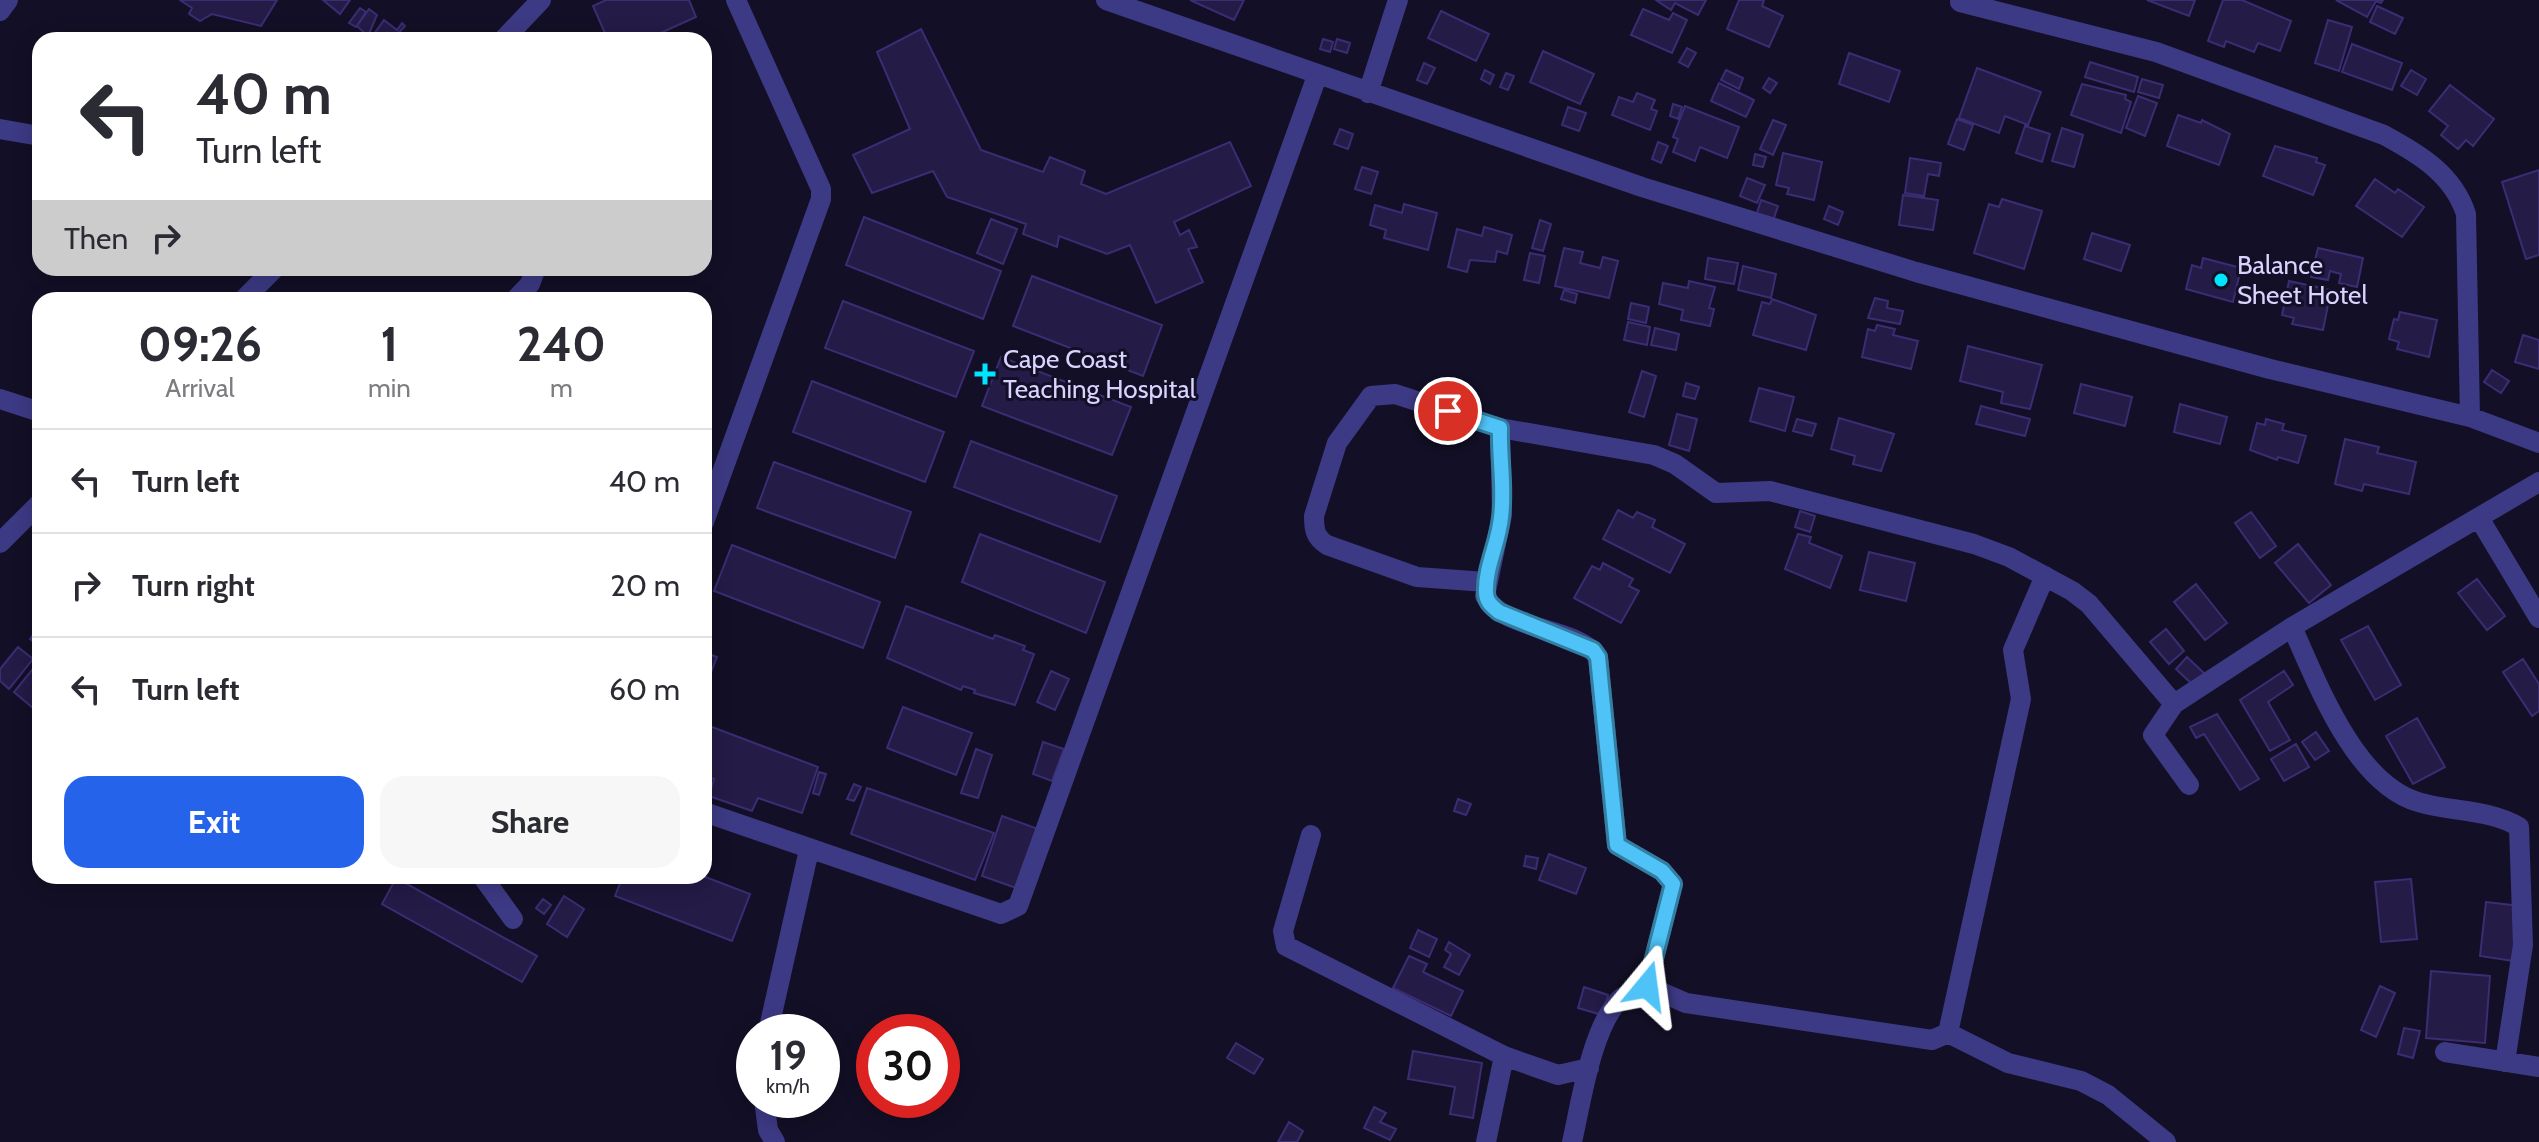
<!DOCTYPE html>
<html lang="en">
<head>
<meta charset="utf-8">
<style>
  body { margin:0; font-family:Cabin,sans-serif; background:#f7f7f7; color:#2b2b33; height:100vh; display:flex; flex-direction:column; font-size:30px; white-space:nowrap }
  * { box-sizing:border-box; margin:0 }
  p { font-size:26px; color:#7c7c81 }
  .icon { flex:none; width:44px; height:44px; fill:none; stroke:currentColor; stroke-width:2; stroke-linecap:round; stroke-linejoin:round }
  .map { position:relative; flex:1; overflow:hidden }
  .panel { position:absolute; left:32px; top:292px; width:680px; height:592px; display:flex; flex-direction:column; background:#fff; border-radius:24px; box-shadow:0 4px 20px #0003 }
  .panel>* { flex:none }
  .top-card { position:absolute; left:32px; top:32px; width:680px; height:244px; border-radius:24px; box-shadow:0 4px 20px #0003; background:#fff; color:#2b2b33; overflow:hidden }
  .speed { position:absolute; left:736px; top:1014px; display:flex; gap:16px; font-size:40px; font-weight:700; text-align:center }
  .speed>* { display:grid; place-content:center; width:104px; height:104px; border-radius:50%; background:#fff; box-shadow:0 4px 20px #0003; line-height:1 }
  .speed small { font-size:20px; font-weight:400 }
  .speed .limit { border:12px solid #d22; background:#fff; color:#111 }
  .pin { position:absolute; display:grid; place-items:center; width:68px; height:68px; color:#fff; margin:-34px; border:4px solid #fff; border-radius:50%; box-shadow:0 2px 8px #0007 }
  .me { position:absolute; width:88px; margin:-44px; rotate:16deg; stroke-linejoin:round; filter:drop-shadow(0 0 6px #0008) }
  .turn { display:flex; align-items:center; gap:28px; height:168px; padding:0 32px; font-size:36px }
  .turn .icon { width:104px; height:104px; stroke-width:2.5 }
  .turn b { display:block; font-size:56px; line-height:68px }
  .then { display:flex; align-items:center; height:76px; padding:0 32px; background:#0003; gap:16px; font-size:30px }
  .eta { display:flex; justify-content:space-evenly; align-items:center; height:136px; text-align:center }
  .eta b { font-size:48px; font-weight:700; line-height:56px }
  .cta { display:flex; gap:16px; margin-top:auto; padding:16px 32px }
  .cta a { flex:1; height:92px; border-radius:24px; background:#2563eb; color:#fff; font-size:32px; font-weight:700; line-height:92px; text-align:center }
  .cta a+a { background:#f7f7f7; color:#2b2b33 }
  ul { padding:0; list-style:none }
  li { display:flex; align-items:center; gap:24px; height:104px; padding:0 32px; border-top:2px solid #e1e1e2 }
  li div { flex:1 }
  li b { display:block; font-size:30px }
  li em { font-style:normal }
  .map>svg:first-child { display:block }
</style>
</head>
<body>
<div class="map">
<svg width="2539" height="1142" viewBox="0 0 2539 1142">
  <rect width="100%" height="100%" fill="#130f26"/>
  <path fill="#241b47" stroke="#3b2d73" stroke-width="2" d="M180,0H277L261,26L212,14L200,21L189,14L192,8Z
    M323,0H350L340,14Z
    M606,0H689L696,17L645,40H608L593,6Z
    M1190,0H1244L1234,20Z
    M1656,0H1706L1698,15L1675,3L1671,10Z
    M1739,0H1764L1762,6L1783,16L1769,47L1727,29Z
    M2147,0H2195L2189,16Z
    M2223,0H2242L2291,21L2280,51L2258,43L2254,52L2226,41L2224,47L2208,41Z
    M2336,0H2383L2381,3L2376,1L2367,17Z
    M2377,6L2403,18L2395,34L2370,22Z
    M360,8L366,12L356,27L349,23Z
    M369,9L377,15L368,36L357,26Z
    M1643,9L1669,20L1673,13L1687,20L1672,53L1631,35Z
    M1441,11L1489,34L1476,61L1428,38Z
    M384,20L397,30L402,23L405,26L392,40H382L374,34Z
    M2328,20L2352,27L2339,71L2315,63Z
    M921,29L981,150L1043,172L1050,157L1085,171L1081,184L1106,194L1230,142L1251,186L1174,222L1180,235L1189,230L1197,247L1188,249L1203,282L1156,303L1130,245L1107,254L1059,236L1057,247L1023,234L1026,224L947,197L933,171L872,193L853,155L910,129L877,52Z
    M1323,39L1333,42L1330,52L1320,49Z
    M1337,39L1350,43L1347,53L1334,49Z
    M2352,44L2402,63L2392,90L2342,72Z
    M1687,48L1696,53L1688,67L1679,62Z
    M1543,51L1594,74L1580,104L1530,82Z
    M1849,53L1900,71L1889,102L1839,84Z
    M2090,62L2138,77L2134,92L2085,77Z
    M1424,63L1435,68L1427,84L1417,80Z
    M1977,68L2041,92L2028,125L2005,116L1999,133L1959,118Z
    M1485,70L1494,75L1490,84L1481,79Z
    M1726,70L1743,78L1739,89L1721,80Z
    M2411,70L2426,79L2417,95L2401,86Z
    M1506,73L1514,76L1508,90L1500,87Z
    M1769,78L1777,83L1770,93L1763,88Z
    M2142,79L2163,85L2159,98L2138,92Z
    M1719,83L1754,100L1746,117L1711,101Z
    M2082,84L2126,95L2125,99L2131,102L2121,133L2071,115Z
    M2450,85L2494,119L2473,146L2466,140L2458,149L2441,135L2448,126L2429,111Z
    M1637,93L1655,100L1651,109L1657,111L1650,130L1612,115L1619,97L1633,102Z
    M2138,96L2157,103L2145,136L2126,128Z
    M1673,104L1682,107L1678,119L1670,116Z
    M1685,106L1739,127L1727,158L1700,147L1695,161L1673,152L1678,139L1673,137Z
    M1568,107L1586,113L1579,131L1562,125Z
    M2178,115L2201,123L2202,120L2230,134L2219,165L2167,146Z
    M1957,119L1973,125L1964,150L1948,144Z
    M1773,120L1786,125L1773,155L1760,149Z
    M2025,126L2050,134L2042,162L2016,153Z
    M2062,128L2083,135L2074,167L2052,161Z
    M1340,129L1353,134L1348,149L1334,144Z
    M1658,142L1668,146L1661,163L1652,159Z
    M2275,146L2317,158L2316,162L2325,165L2313,195L2263,176Z
    M1783,153L1822,162L1814,200L1787,194L1789,188L1776,185Z
    M1755,154L1766,157L1763,167L1753,165Z
    M1910,158L1941,163L1939,176L1928,174L1924,196L1905,193Z
    M1362,167L1378,172L1371,194L1355,189Z
    M2539,170V255L2526,259L2502,182Z
    M1747,178L1765,185L1757,203L1740,196Z
    M2375,179L2395,193L2398,189L2424,207L2402,237L2356,206Z
    M1903,195L1938,200L1933,230L1899,225Z
    M2002,199L2042,211L2024,269L1974,253L1989,204L1999,207Z
    M1761,200L1778,206L1773,221L1756,216Z
    M1404,204L1437,213L1428,250L1384,238L1386,230L1370,225L1375,205L1402,213Z
    M1829,206L1843,212L1838,225L1824,219Z
    M864,217L1001,271L983,319L846,265Z
    M991,219L1017,229L1003,264L977,253Z
    M1540,220L1551,224L1543,251L1532,248Z
    M1484,227L1512,235L1507,254L1497,251L1495,262L1470,260L1467,272L1448,267L1457,229L1482,236Z
    M2092,233L2130,245L2121,271L2084,259Z
    M1564,248L1583,252L1580,263L1600,268L1603,257L1618,261L1609,298L1555,286Z
    M2318,248L2363,258L2357,287L2339,283L2341,274L2330,271L2328,280L2311,277Z
    M1530,253L1545,256L1539,283L1524,280Z
    M1708,258L1738,263L1734,284L1705,279Z
    M2203,258L2241,268L2233,302L2186,289L2192,265L2201,268Z
    M1743,266L1776,274L1771,298L1738,290Z
    M1032,276L1162,325L1143,376L1013,326Z
    M1689,281L1715,287L1709,308L1714,309L1710,326L1681,320L1683,310L1659,304L1663,283L1688,288Z
    M2289,281L2331,290L2323,330L2292,324L2294,318L2282,315Z
    M1564,290L1577,294L1575,303L1561,299Z
    M1875,298L1888,301L1887,308L1903,311L1900,324L1868,318Z
    M1772,299L1816,315L1806,350L1753,335L1762,302L1770,304Z
    M843,301L974,351L956,397L825,348Z
    M1631,303L1649,307L1646,323L1628,319Z
    M2400,312L2437,320L2429,357L2397,349L2399,342L2389,339L2394,319L2398,320Z
    M1628,322L1650,327L1647,345L1624,340Z
    M1877,325L1895,329L1893,335L1918,341L1911,369L1862,357L1868,329L1875,331Z
    M1655,328L1679,334L1676,350L1651,345Z
    M2523,335L2539,340V369L2515,362Z
    M1968,346L2042,365L2030,409L2001,403L2003,392L1960,381Z
    M1001,357L1131,407L1112,455L982,406Z
    M2492,370L2509,381L2501,393L2484,382Z
    M1642,371L1656,376L1644,417L1629,412Z
    M812,381L944,432L925,482L793,432Z
    M1686,383L1699,387L1695,399L1683,396Z
    M2081,384L2132,397L2125,426L2074,413Z
    M1759,388L1794,397L1785,431L1750,421Z
    M2180,404L2227,417L2220,444L2174,432Z
    M1981,406L2030,419L2025,436L1976,424Z
    M1677,414L1697,419L1689,451L1669,445Z
    M1839,418L1894,434L1881,471L1853,464L1855,456L1831,449Z
    M1797,419L1816,424L1812,436L1793,431Z
    M2266,419L2284,424L2282,430L2306,436L2298,463L2278,457L2277,460L2250,450L2257,423L2265,425Z
    M2345,439L2379,447L2377,453L2416,462L2409,494L2364,484L2362,491L2335,484Z
    M971,441L1117,496L1100,542L954,487Z
    M774,462L911,512L895,558L757,508Z
    M1618,510L1633,518L1637,512L1655,520L1652,527L1685,544L1670,573L1603,539Z
    M1800,511L1815,516L1810,532L1795,527Z
    M2251,512L2276,546L2260,558L2235,523Z
    M980,534L1105,582L1086,633L962,582Z
    M1798,534L1811,537L1809,543L1842,556L1830,588L1785,569Z
    M2298,544L2331,585L2309,603L2275,563Z
    M732,545L880,602L863,648L714,591Z
    M1869,552L1915,563L1906,601L1860,590Z
    M1603,563L1633,579L1629,586L1639,591L1621,623L1574,598L1592,566L1600,570Z
    M2477,579L2505,616L2487,630L2458,593Z
    M2196,584L2227,623L2205,640L2174,602Z
    M906,606L993,639L995,635L1025,646L1023,650L1034,654L1015,705L974,693L975,690L963,686L961,690L887,658Z
    M40,625V647L30,639Z
    M2368,626L2401,685L2375,700L2341,640Z
    M2166,629L2184,651L2169,664L2150,642Z
    M18,647L33,659L9,689L0,681V669Z
    M704,652L717,657L704,690Z
    M2187,657L2205,674L2194,686L2176,669Z
    M2523,659L2539,684V711L2532,716L2503,672Z
    M40,660V714L14,692Z
    M1051,671L1069,679L1055,710L1037,702Z
    M2284,671L2293,685L2268,702L2290,740L2270,751L2240,700Z
    M903,707L972,733L956,775L887,748Z
    M2217,714L2259,779L2240,790L2204,734L2196,738L2190,727Z
    M2417,718L2445,767L2413,784L2386,736Z
    M704,724L818,767L802,813L758,798L752,811L709,796L714,779L704,776Z
    M2316,732L2329,751L2315,760L2302,742Z
    M1043,742L1064,749L1052,781L1033,774Z
    M2296,744L2309,767L2284,781L2271,759Z
    M976,749L992,755L978,798L961,793Z
    M819,772L826,774L819,795L813,793Z
    M854,784L861,787L854,801L847,799Z
    M867,788L994,833L975,880L851,834Z
    M1458,799L1471,804L1466,815L1454,811Z
    M1002,816L1041,830L1019,889L982,876Z
    M1549,854L1586,868L1576,894L1539,880Z
    M1526,856L1538,858L1536,869L1524,866Z
    M623,876H703L750,894L732,941L615,896Z
    M396,878L537,956L522,982L382,904Z
    M2411,879L2417,939L2381,942L2375,882Z
    M564,896L584,909L567,937L547,924Z
    M543,899L551,905L544,914L536,908Z
    M2486,902L2520,906L2514,961L2480,956Z
    M1418,930L1437,939L1429,957L1410,948Z
    M1449,942L1470,955L1459,975L1444,967L1451,954L1445,950Z
    M1409,956L1427,964L1423,972L1463,991L1451,1016L1393,988Z
    M2431,971L2490,976L2485,1043L2426,1038Z
    M2380,986L2395,993L2376,1037L2361,1030Z
    M1584,987L1608,995L1602,1015L1578,1008Z
    M2404,1028L2420,1031L2413,1058L2398,1054Z
    M1236,1043L1263,1059L1254,1074L1227,1058Z
    M1413,1051L1482,1063L1473,1118L1450,1114L1455,1087L1408,1079Z
    M1374,1107L1386,1113L1380,1122L1396,1129L1390,1140L1364,1128Z
    M1289,1122L1303,1131L1297,1142H1278Z"/>
  <g fill="none" stroke-linecap="round" stroke-linejoin="round">
    <path stroke="#3d3a85" stroke-width="20" d="M1106,0L1642,187L1916,272L2270,369L2470,417L2539,443
      M1960,2L2156,52L2384,135C2419,154 2453,174 2466,214L2470,417
      M0,11L8,0
      M503,40L541,0
      M1368,93L1398,0
      M0,129L40,136
      M243,300L275,268
      M515,300L530,284L536,268
      M0,399L40,412
      M2479,518L2539,618
      M704,522L821,199V189L736,0
      M0,543L40,503
      M1486,582L1417,577L1327,545C1315,537 1314,530 1314,516L1337,443L1371,396L1395,394L1500,428
      M2292,627C2317,682 2354,783 2418,802C2450,812 2490,809 2519,827L2523,945L2505,1062
      M2189,785L2153,735L2174,704L2292,627L2539,482
      M704,812L1001,914L1018,906L1317,76
      M1311,835L1283,931L1286,946L1504,1056L1558,1075L1589,1068
      M482,876L513,919
      M1647,986L1673,884L1662,871L1617,845L1598,657C1577,626 1505,632 1485,596L1502,515L1500,428L1654,455L1675,464L1716,493L1770,491L1974,544L2009,557L2072,591L2089,604L2174,704
      M768,1032L809,850
      M1948,1033L2008,1063L2081,1081L2108,1095L2166,1142
      M2445,1052L2539,1067
      M764,1100L768,1130L775,1142
      M1486,1142L1504,1056
      M1572,1142C1581,1103 1591,1030 1619,1000C1626,993 1638,990 1647,986L1686,1003L1932,1040L1948,1033L2021,699L2013,650L2045,576"/>
  </g>
  <g fill="none" stroke-linecap="round" stroke-linejoin="round">
    <defs>
      <path id="route" d="M1448,411L1500,428C1499,458 1505,487 1501,517C1499,542 1485,567 1486,592C1486,602 1492,606 1499,612L1593,650L1598,657L1617,845L1662,871L1673,884L1647,986"/>
    </defs>
    <use href="#route" stroke="#337fa1" stroke-width="20"/>
    <use href="#route" stroke="#4fc3f7" stroke-width="14"/>
  </g>
  <g fill="#00e5ff" stroke="#130f26" stroke-width="3">
    <circle cx="2221" cy="280" r="8"/>
    <path d="M981 362h8v8h8v8h-8v8h-8v-8h-8v-8h8z"/>
  </g>
  <g text-anchor="middle" stroke-width="6" stroke-linejoin="round" paint-order="stroke">
    <g font-size="26" fill="#d9d4ff" stroke="#130f26" text-anchor="start">
      <text x="2237" y="274">Balance<tspan x="2237" dy="30">Sheet Hotel</tspan></text>
      <text x="1003" y="368">Cape Coast<tspan x="1003" dy="30">Teaching Hospital</tspan></text>
    </g>
  </g>
</svg>
<div class="speed"><div>19<small>km/h</small></div><div class="limit">30</div></div>
<div class="pin" style="left:1448px;top:411px;background:#d93025"><svg class="icon" aria-label="arrive" viewBox="0 0 24 24"><path d="M6 21V4h12l-3 4 3 4H6"/></svg></div>
<svg class="me" style="left:1647px;top:986px" viewBox="-20 -20 40 40"><path d="M0-17L14 15 0 8-14 15z" fill="#4fc3f7" stroke="#fff" stroke-width="4"/></svg>
<div class="top-card">
<div class="turn"><svg class="icon" aria-label="left" viewBox="0 0 24 24"><path d="M17 20v-9H6M10 6l-5 5 5 5"/></svg><div><b>40 m</b>Turn left</div></div>
<div class="then">Then<svg class="icon" aria-label="right" viewBox="0 0 24 24"><path d="M7 20v-9h11M14 6l5 5-5 5"/></svg></div>
</div>
<section class="panel">
<div class="eta">
<div><b>09:26</b><p>Arrival</p></div>
<div><b>1</b><p>min</p></div>
<div><b>240</b><p>m</p></div>
</div>
<ul>
<li><svg class="icon" aria-label="left" viewBox="0 0 24 24"><path d="M17 20v-9H6M10 6l-5 5 5 5"/></svg><div><b>Turn left</b></div><em>40 m</em></li>
<li><svg class="icon" aria-label="right" viewBox="0 0 24 24"><path d="M7 20v-9h11M14 6l5 5-5 5"/></svg><div><b>Turn right</b></div><em>20 m</em></li>
<li><svg class="icon" aria-label="left" viewBox="0 0 24 24"><path d="M17 20v-9H6M10 6l-5 5 5 5"/></svg><div><b>Turn left</b></div><em>60 m</em></li>
</ul>
<div class="cta"><a>Exit</a><a>Share</a></div>
</section>
</div>
</body>
</html>
